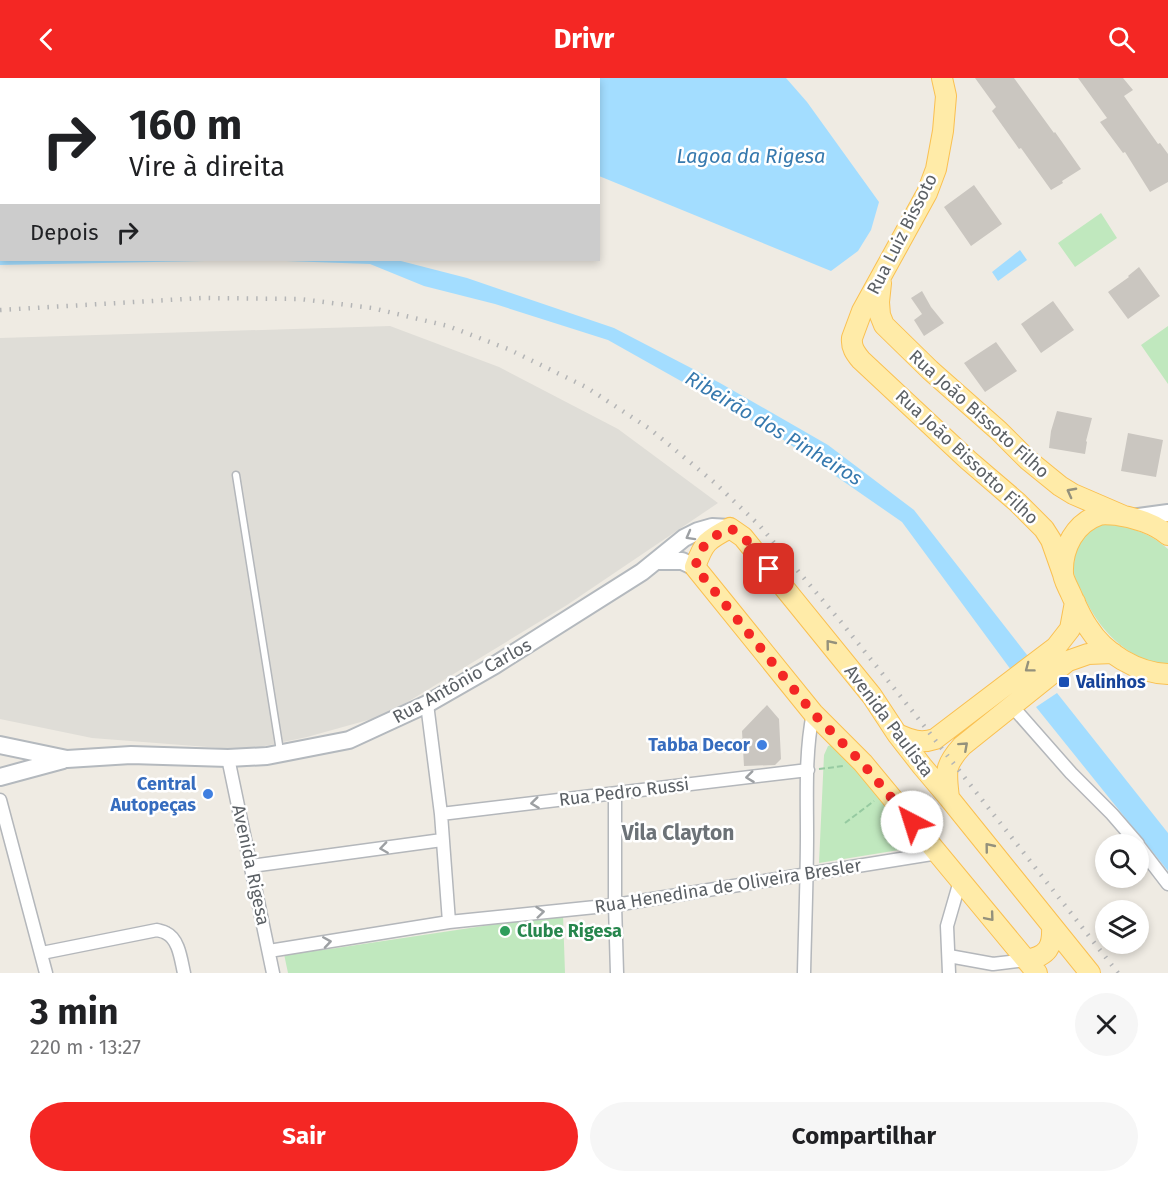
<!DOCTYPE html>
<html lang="pt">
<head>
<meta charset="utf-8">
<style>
  body { margin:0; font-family:"Fira Sans",sans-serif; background:#f6f6f6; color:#202124; height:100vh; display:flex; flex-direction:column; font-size:22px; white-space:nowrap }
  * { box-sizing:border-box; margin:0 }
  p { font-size:20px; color:#757577 }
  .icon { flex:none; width:33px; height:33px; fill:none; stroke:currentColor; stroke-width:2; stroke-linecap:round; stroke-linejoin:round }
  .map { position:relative; height:895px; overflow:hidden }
  .side { display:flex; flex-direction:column; background:#fff; flex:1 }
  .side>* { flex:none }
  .hud { position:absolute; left:0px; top:0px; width:600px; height:183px; box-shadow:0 3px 9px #0003; background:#fff; color:#202124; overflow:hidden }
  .buttons { position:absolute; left:1095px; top:756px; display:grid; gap:12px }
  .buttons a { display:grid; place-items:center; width:54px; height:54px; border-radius:50%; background:#fff; box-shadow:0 3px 9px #0003; font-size:30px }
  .pin { position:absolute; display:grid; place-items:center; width:51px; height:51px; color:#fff; margin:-26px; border-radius:12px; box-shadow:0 3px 9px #0006 }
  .me { position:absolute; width:66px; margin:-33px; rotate:320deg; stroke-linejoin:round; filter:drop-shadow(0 0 4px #0008) }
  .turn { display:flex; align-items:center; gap:21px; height:126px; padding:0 30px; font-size:27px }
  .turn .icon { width:78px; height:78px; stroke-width:2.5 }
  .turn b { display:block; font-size:42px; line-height:51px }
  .then { display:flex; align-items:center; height:57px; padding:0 30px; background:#0003; gap:12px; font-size:22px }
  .round { display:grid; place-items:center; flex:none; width:63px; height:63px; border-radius:32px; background:#f6f6f6 }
  .overview { display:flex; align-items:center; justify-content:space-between; height:102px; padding:0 30px }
  h1 { font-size:36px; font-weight:700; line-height:45px }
  .button { display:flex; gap:12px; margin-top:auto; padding:12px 30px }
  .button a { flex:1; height:69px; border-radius:36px; background:#f42724; color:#fff; font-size:24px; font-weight:700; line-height:69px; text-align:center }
  .button a+a { background:#f6f6f6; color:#202124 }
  header { display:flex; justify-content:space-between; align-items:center; height:78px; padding:0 30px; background:#f42724; color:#fff; font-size:27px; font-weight:700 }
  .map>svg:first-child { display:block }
</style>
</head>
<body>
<header><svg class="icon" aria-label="back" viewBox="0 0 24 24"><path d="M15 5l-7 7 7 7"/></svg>Drivr<svg class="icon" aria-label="search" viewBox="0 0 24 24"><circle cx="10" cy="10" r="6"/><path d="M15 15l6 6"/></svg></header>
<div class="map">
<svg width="1168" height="895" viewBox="0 0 1168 895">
  <rect width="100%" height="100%" fill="#efebe3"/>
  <path fill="#dfddd7" d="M390,248L499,289L618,351L718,425L567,527L386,637L307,659L246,672L92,660L0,641V260Z"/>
  <path fill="#c0e8be" d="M1101,135L1117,160L1075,189L1058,165Z
    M1168,248V306L1141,267Z
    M1103,446C1128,448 1149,454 1168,471V587C1156,587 1148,583 1137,578C1110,563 1093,540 1081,512C1078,506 1074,500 1074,494C1073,491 1074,488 1074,485C1076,466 1086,454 1103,446Z
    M837,665L909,755V765L905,771L819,785L824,677L828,668Z
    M563,836L565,895H288L284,876L330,871Z"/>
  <path fill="#a3ddff" d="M421,0H786L807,24L879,124L871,152L858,173L831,193L599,98L598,2H421Z
    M0,172H1L2,182H397L467,200L614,250L720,305L828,367L914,432L1031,582L1014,596L902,444L775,356L608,262L495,226L424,208L370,186L258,182L0,187Z
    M1020,172L1027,182L998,203L992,194Z
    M1057,615L1168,755V793L1036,629Z"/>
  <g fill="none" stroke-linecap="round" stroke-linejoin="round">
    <path stroke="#a3ddff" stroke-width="26" d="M160,2L161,0"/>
  </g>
  <path fill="#cac6c0" d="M975,0H1014L1054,55L1055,54L1081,91L1062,103L1063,105L1051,112L1021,70L1019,71L992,33L996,29Z
    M1078,0H1123L1133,12L1124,18L1158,66L1160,65L1168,76V104L1150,114L1125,74L1123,75L1100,44L1107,40Z
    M974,107L1002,146L971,168L944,129Z
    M1139,189L1160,218L1128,241L1108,214L1129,199L1128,198Z
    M922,213L931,229L944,245L924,258L914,242L922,236L911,220Z
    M1053,223L1074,252L1041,275L1021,246Z
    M996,264L1017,293L985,314L964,285Z
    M1057,333L1092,340L1086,363L1087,364L1085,376L1049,370L1051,353Z
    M1128,355L1163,362L1156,399L1121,393Z
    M767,627L779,641L781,681L775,687L744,688L742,653Z"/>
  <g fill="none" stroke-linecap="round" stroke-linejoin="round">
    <defs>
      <path id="service" d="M236,397L280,673"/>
      <path id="minor" d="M41,2L42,0
        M0,31L2,30
        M427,626L441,736L449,844
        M1012,628L1071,695L1112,736L1138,766
        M228,680L273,895
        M615,716V827L617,895
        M0,722L46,895
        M441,736L808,692
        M1138,767L1168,806
        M251,788L442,762
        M269,873L449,844L615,827L938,775
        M42,875L157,852C160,853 163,853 166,855C179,861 181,882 184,895
        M949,878L993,886L1026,882
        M804,895C805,849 807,802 807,756C807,716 805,675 813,635
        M949,895L947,848L960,803"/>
      <path id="secondary" d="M1131,440L1168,435
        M657,483H682L695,489
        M0,667L67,681L131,677L228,680L267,678L349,662L427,626L495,587L642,494L684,460L698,453L712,449L730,450
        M0,699L63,682"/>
      <path id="primary" d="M942,0L946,18L943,53L936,91L927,115L862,233L852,260C851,269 855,275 861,282L968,382L1017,424L1044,451L1051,462L1063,496
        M881,205L879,224L880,237L884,247L930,292L999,353L1028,382L1060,408L1073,416L1124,438
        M1168,457C1155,446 1134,439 1117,437C1112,437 1105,435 1099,437C1075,445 1062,470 1063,495C1063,501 1068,509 1071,516C1076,527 1081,539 1088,549C1104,575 1137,595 1168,596
        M897,656C911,662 920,666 935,661L1056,569L1070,551L1075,524
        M949,720C946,693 944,688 962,668L1068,583L1088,576L1113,575
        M1026,882C1048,878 1053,869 1052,848
        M1037,895L863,685L813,635L695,489C704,464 707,462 730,450L743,459L872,618L897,656L922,688L949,720L1090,895"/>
    </defs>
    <use href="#service" stroke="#b4b7bb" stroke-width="9"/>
    <use href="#minor" stroke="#b4b7bb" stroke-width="15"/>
    <use href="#secondary" stroke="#b4b9be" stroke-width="20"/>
    <use href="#primary" stroke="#fac051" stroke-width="22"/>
    <path stroke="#96caa1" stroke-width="2" stroke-dasharray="6 3" stroke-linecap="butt" d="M819,691L843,688
      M845,745L874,723"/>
    <use href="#service" stroke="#fff" stroke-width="6"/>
    <use href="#minor" stroke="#fff" stroke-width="12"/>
    <use href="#secondary" stroke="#fff" stroke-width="16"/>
    <use href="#primary" stroke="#ffeba8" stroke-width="20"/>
    <path stroke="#b4b5b6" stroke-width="4.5" stroke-dasharray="1.5 8" stroke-linecap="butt" d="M0,232L202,220L300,221L372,230L448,248L508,271L586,309L650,351L715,405L760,448L841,544L921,644L1118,895"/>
  </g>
  <defs><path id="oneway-chevron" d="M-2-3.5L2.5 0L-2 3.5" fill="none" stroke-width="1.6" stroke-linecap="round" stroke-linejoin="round" transform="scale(1.5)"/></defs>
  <g stroke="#94917c">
    <use href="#oneway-chevron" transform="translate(1071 414) rotate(-152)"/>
    <use href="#oneway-chevron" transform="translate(830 566) rotate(-129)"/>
    <use href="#oneway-chevron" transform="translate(1029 590) rotate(143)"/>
    <use href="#oneway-chevron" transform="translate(964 668) rotate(-42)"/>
    <use href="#oneway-chevron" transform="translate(989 769) rotate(-129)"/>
    <use href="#oneway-chevron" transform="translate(990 839) rotate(50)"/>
  </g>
  <g stroke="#9da0a3">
    <use href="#oneway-chevron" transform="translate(690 458) rotate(151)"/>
    <use href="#oneway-chevron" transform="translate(750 699) rotate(173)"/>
    <use href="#oneway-chevron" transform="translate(535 725) rotate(173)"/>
    <use href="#oneway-chevron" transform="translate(384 770) rotate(172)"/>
    <use href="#oneway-chevron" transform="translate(540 834) rotate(-6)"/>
    <use href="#oneway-chevron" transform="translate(327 864) rotate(-9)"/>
  </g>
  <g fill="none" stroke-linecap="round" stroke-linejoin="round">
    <path stroke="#f42724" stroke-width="10" stroke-dasharray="0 18" d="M769,491L744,459L730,450C707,462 703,464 695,489L813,635L863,686L912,744"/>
  </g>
  <rect fill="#1a4fb4" stroke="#fff" stroke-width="2" x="1058" y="598" width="12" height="12" rx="3"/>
  <g fill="#3f7fe0" stroke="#fff" stroke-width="2">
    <circle cx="762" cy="667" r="6"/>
    <circle cx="208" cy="716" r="6"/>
  </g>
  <circle fill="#2e9e5b" stroke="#fff" stroke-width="2" cx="505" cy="853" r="6"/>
  <g text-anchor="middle" stroke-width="5" stroke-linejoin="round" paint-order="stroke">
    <g font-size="18" fill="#5b6065" stroke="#fff">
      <text transform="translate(902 156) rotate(-63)" y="6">Rua Luiz Bissoto</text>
      <text transform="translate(979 336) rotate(42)" y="6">Rua João Bissoto Filho</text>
      <text transform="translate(967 379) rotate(43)" y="6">Rua João Bissotto Filho</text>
      <text transform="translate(462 603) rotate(-29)" y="6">Rua Antônio Carlos</text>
      <text transform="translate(889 643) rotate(53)" y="6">Avenida Paulista</text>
      <text transform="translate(624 714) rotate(-7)" y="6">Rua Pedro Russi</text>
      <text transform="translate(251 787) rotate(78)" y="6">Avenida Rigesa</text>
      <text transform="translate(728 808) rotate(-9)" y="6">Rua Henedina de Oliveira Bresler</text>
    </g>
    <g font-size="18" font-weight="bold" fill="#164399" stroke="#fff" text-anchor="start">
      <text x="1076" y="610">Valinhos</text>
    </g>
    <g font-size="18" font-weight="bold" fill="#366cbe" stroke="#fff" text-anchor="end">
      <text x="750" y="673">Tabba Decor</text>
      <text x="196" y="712">Central<tspan x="196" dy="21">Autopeças</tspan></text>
    </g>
    <g font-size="18" font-weight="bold" fill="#27864d" stroke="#fff" text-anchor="start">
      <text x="517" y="859">Clube Rigesa</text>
    </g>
    <g font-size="20" font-style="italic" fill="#3679ae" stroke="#fff">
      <text x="751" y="85">Lagoa da Rigesa</text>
      <text transform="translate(774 350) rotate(31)" y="7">Ribeirão dos Pinheiros</text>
    </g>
    <g font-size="21" font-weight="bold" fill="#6c7277" stroke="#fff">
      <text x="678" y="762">Vila Clayton</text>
    </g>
  </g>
</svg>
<div class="buttons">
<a><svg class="icon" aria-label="search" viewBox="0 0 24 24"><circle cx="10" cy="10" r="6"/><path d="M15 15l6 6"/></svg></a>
<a><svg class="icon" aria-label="layers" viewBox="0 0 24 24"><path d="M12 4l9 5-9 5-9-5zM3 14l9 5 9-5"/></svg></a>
</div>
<div class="pin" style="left:769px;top:491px;background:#d93025"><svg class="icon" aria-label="arrive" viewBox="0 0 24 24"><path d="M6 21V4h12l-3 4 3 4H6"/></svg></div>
<svg class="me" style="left:912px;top:744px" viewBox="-20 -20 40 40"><circle r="19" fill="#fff"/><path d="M0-13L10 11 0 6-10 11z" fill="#f42724"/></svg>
<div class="hud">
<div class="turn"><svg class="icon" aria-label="right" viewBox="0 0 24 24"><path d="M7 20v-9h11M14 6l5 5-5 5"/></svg><div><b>160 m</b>Vire à direita</div></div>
<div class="then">Depois<svg class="icon" aria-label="right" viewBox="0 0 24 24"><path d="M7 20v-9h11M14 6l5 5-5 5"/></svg></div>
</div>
</div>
<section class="side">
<div class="overview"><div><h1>3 min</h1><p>220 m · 13:27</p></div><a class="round"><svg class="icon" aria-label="close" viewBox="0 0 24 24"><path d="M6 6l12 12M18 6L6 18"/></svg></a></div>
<div class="button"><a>Sair</a><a>Compartilhar</a></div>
</section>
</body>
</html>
